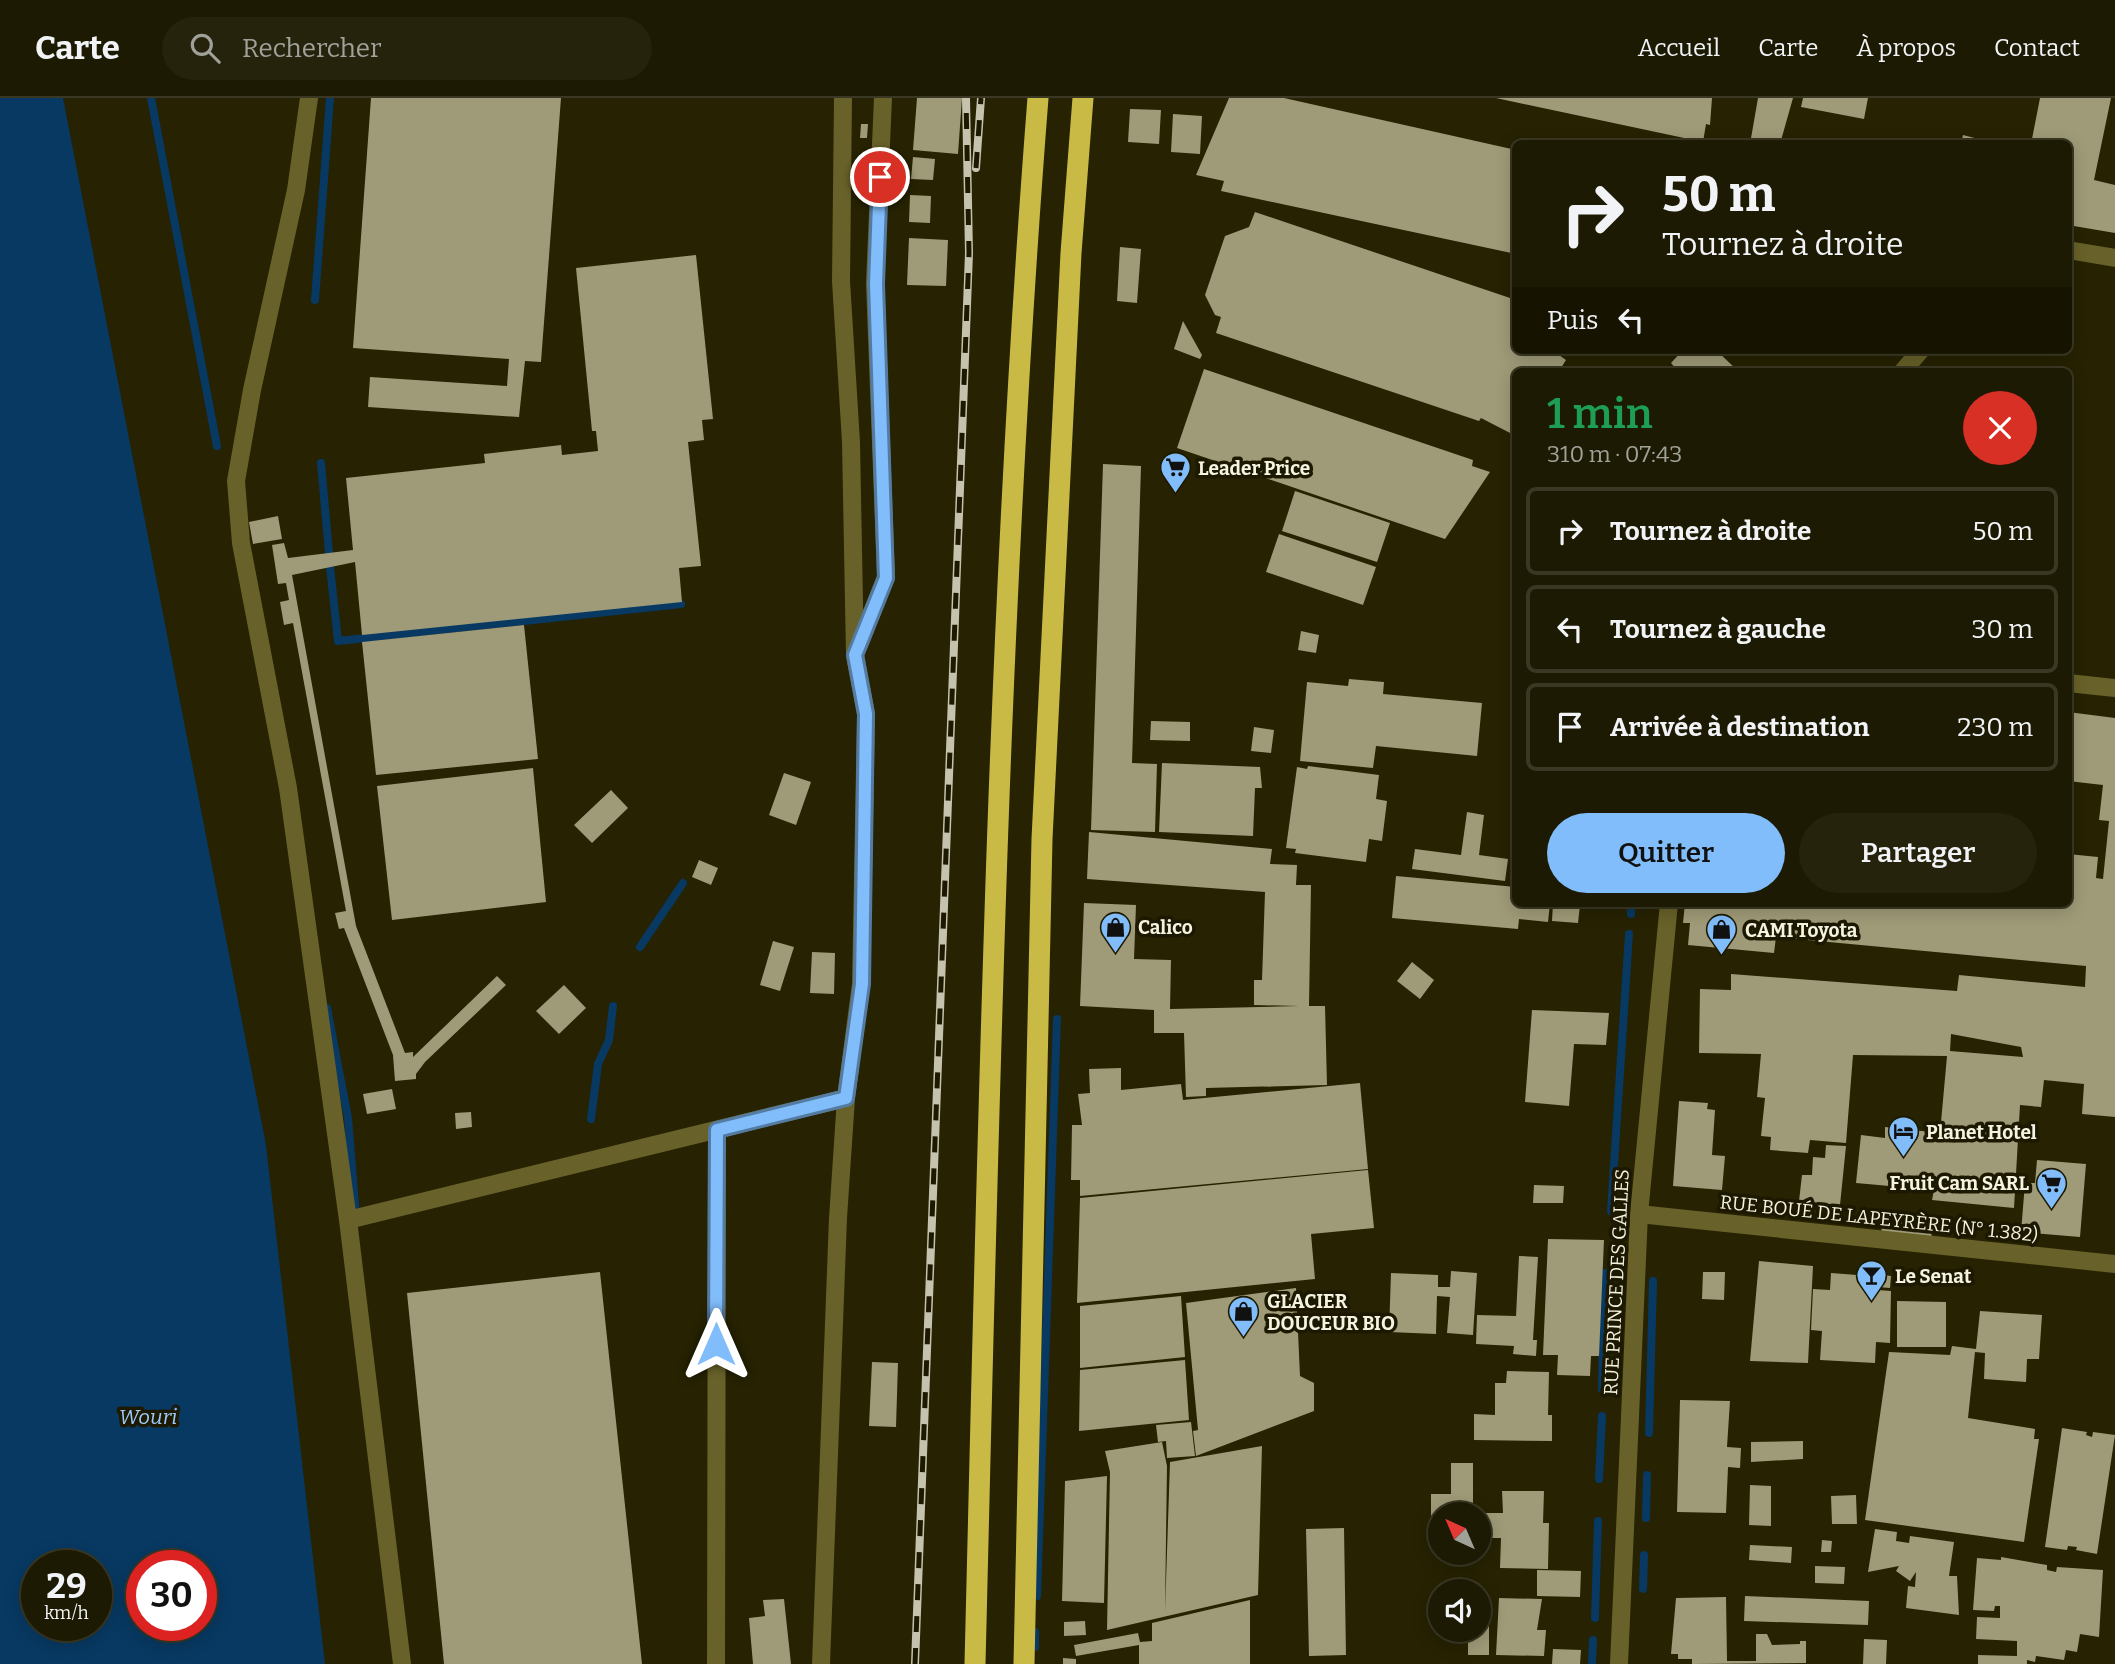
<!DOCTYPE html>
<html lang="fr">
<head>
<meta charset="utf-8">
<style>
  body { margin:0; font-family:Bitter,serif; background:#25230c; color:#f1f3f6; height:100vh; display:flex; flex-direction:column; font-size:26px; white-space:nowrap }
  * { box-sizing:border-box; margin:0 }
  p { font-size:23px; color:#a0a199 }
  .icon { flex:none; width:38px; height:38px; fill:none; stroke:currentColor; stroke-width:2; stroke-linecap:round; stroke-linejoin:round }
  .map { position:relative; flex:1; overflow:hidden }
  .side { position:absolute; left:1512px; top:270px; width:560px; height:539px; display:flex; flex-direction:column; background:#1c1a02; border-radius:10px; box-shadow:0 4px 18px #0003,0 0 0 2px #3a3824 }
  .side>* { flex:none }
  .banner { position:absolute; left:1512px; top:42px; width:560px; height:214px; border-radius:10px; box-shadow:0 4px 18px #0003,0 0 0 2px #3a3824; background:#1c1a02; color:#f1f3f6; overflow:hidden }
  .needle { width:46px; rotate:316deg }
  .controls { position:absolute; left:1428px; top:1404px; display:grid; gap:14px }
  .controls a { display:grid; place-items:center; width:63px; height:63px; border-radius:50%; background:#1c1a02; box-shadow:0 4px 18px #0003,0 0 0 2px #3a3824; font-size:35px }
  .speed { position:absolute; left:21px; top:1452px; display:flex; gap:14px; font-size:35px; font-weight:700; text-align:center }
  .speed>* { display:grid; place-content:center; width:91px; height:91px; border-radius:50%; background:#1c1a02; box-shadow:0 4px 18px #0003,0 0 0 2px #3a3824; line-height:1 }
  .speed small { font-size:18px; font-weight:400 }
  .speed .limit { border:10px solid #d22; background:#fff; color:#111 }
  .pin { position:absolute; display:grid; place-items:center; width:60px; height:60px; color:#fff; margin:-30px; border:4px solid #fff; border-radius:50%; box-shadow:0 2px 7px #0007 }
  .me { position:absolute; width:77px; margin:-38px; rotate:0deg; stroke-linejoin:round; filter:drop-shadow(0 0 5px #0008) }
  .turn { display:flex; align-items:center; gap:24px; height:147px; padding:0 35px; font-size:32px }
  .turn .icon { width:91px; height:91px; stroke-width:2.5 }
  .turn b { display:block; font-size:49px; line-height:60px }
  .then { display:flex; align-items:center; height:66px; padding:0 35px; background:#0003; gap:14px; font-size:26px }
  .round { display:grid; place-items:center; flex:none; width:74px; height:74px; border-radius:37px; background:#25230c }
  .summary { display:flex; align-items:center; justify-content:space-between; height:119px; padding:0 35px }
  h1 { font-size:42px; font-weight:600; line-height:52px; color:#1e9e55 }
  .primary-button { display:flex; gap:14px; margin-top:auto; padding:14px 35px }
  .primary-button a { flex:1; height:80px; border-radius:42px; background:#81bdfa; color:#111; font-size:28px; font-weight:600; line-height:80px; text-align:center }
  .primary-button a+a { background:#25230c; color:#f1f3f6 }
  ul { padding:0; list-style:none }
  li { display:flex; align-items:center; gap:21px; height:88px; margin:0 14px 10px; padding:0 21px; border:4px solid #3a3824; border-radius:10px }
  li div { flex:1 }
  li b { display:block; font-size:26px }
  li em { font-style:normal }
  header { display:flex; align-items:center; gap:42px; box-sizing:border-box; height:98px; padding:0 35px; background:#1c1a02; border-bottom:2px solid #3a3824 }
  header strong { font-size:33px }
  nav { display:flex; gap:38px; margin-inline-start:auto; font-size:24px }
  .search { width:490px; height:63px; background:#25230c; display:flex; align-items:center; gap:18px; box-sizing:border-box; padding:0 24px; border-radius:38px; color:#a0a199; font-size:26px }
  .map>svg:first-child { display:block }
</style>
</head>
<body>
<header>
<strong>Carte</strong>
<div class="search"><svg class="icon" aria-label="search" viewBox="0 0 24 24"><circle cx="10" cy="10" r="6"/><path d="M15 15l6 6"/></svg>Rechercher</div>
<nav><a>Accueil</a><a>Carte</a><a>À propos</a><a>Contact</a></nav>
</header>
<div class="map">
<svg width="2115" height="1566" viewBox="0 0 2115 1566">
  <rect width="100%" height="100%" fill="#262202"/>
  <path fill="#083962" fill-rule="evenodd" d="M0,0H63L266,1047L325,1566H0ZM37,1468H96V1528H37ZM142,1468H201V1528H142Z"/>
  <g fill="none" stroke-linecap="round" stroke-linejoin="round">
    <path stroke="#083962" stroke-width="8" d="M151,0L217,348
      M315,202L330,0
      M321,365L329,455
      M330,469L338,543L681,506
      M1631,816V805
      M640,849L683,785
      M327,910L348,1020L356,1119
      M591,1021L598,966L609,942L613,908
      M1611,1113L1629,836
      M1602,1291L1604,1175
      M1649,1335L1653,1183
      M1599,1381L1602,1318
      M1646,1420L1647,1377
      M1643,1491L1644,1457
      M1037,1498L1057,921
      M1595,1520L1598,1423
      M1035,1549V1534
      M1592,1566L1593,1542"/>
  </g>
  <path fill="#9f9b78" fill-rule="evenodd" d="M371,0H561L541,264L525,263L519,319L368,309L370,279L507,288L509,261L353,250Z
    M917,0H962L958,56L913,52Z
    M1229,0H1284L1516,52V156L1221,93L1224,83L1196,77Z
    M1496,0H1712L1710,27L1706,26L1703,44Z
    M1758,0H1793L1780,46H1750Z
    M1803,0H1868L1864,21L1801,9Z
    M2040,0H2111L2094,82L2115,87V135L2068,127V46H2031Z
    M1130,11L1161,12L1159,46L1128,44Z
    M1173,16L1202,18L1200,56L1171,54Z
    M861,26H868L867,40H860Z
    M1963,37L1986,43L1985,46H1961Z
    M913,59L935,61L933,82L911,81Z
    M910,97L931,98L930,125L909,124Z
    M1255,114L1516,202V252H1552L1566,262L1559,273H1516L1514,337L1481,320L1479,323L1216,235L1221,219L1215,217L1205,197L1225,138L1249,129Z
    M909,140L948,142L946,188L907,187Z
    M1120,149L1141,151L1137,205L1117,203Z
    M696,157L713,321L702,322L704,342L688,344L701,468L679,470L682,504L362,537L355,464L292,477L356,828L405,955L413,954V959L497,878L506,887L425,964L416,976V981L395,983L393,957L344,830L339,831L335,815L346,813L293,525L284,527L280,504L289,502L286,485L278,486L272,447L284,445L288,460L353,452L346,380L485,365L484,356L561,347L562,357L598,353L596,333H592L576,170Z
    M1183,223L1202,257L1200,261L1174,251Z
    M1683,252H1716L1738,273H1678L1671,265Z
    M1204,271L1473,362L1472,368L1490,374L1445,441L1177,350Z
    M1103,366L1141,368L1132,665L1157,666L1155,734L1091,732Z
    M1295,393L1390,425L1377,464L1282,433Z
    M278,418L282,441L253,446L249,424Z
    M1279,436L1376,469L1363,507L1266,474Z
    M524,527L538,661L376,677L362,544Z
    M1301,533L1319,537L1316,555L1298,552Z
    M1349,581L1384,584L1383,596L1482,605L1477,658L1376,648L1373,670L1300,663L1307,584L1348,588Z
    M2068,614L2115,620V1019L2082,1016L2084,986L2044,982L2041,1009L2020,1007L2014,1110L1932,1102L1934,1092L1856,1085L1861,1037L1885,1040V1029L1940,1035L1947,958L1853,957L1846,1045L1810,1042L1808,1055L1770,1052L1771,1039L1761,1038L1765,1000L1757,999L1761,956L1699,955L1700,891L1731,892V876L1957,893L1959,877L2085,889L2086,868L1776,839L1774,855L1688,847L1690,825H1683L1685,805H2068V756L2098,759L2096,780L2103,781L2109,723L2099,722L2103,687L2068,683ZM1951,936L2021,949L2023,959L1950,953Z
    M1151,623L1190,624V643L1150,642Z
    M1254,629L1274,632L1271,655L1251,653Z
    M1162,665L1260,669L1262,690H1255L1253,738L1159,734Z
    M1308,668L1379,677L1376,701L1387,703L1382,743L1369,741L1366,764L1295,755L1296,751L1286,750L1297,669L1307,671Z
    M533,670L546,804L392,822L377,688Z
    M784,675L811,684L796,727L769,717Z
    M611,692L628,710L592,745L574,727Z
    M1467,714L1484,717L1479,757L1508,761L1505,783L1412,771L1415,751L1461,757Z
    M1089,734L1272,751L1270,766L1297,767L1296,787H1311L1309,908H1325L1327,987L1206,990V998L1186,999L1184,935H1154V912L1080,908L1084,805L1136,807L1134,861L1171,862L1170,911L1299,908L1254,907V882H1262L1265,794L1087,781Z
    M699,762L718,770L711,787L692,779Z
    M1396,778L1516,789V805H1550L1548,824L1519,821L1518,831L1392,820Z
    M1553,805L1580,807L1578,825L1552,823Z
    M773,843L794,849L780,893L760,887Z
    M812,854L835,855L834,896L810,895Z
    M1412,864L1434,882L1420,901L1397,883Z
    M564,887L586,910L559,936L536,913Z
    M1532,912L1609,915L1606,947L1574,946L1569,1008L1525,1004Z
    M1121,970V992L1181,986L1183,1002L1360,985L1368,1071L1080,1098V1082H1071L1072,1027H1082L1078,996L1090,995L1089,971Z
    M392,991L396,1011L367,1016L363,996Z
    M1679,1003L1708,1005L1707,1011L1715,1012L1712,1057L1725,1058L1722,1092L1673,1088Z
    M471,1014L472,1029L456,1031L455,1015Z
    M1826,1047L1846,1048L1840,1107L1799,1103L1802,1077H1812L1813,1059L1825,1060Z
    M2037,1062L2086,1066L2080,1139L2021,1134L2025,1085H2035Z
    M1368,1072L1374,1130L1311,1136L1315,1181L1077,1205L1080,1100Z
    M1534,1087L1564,1088L1563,1105H1533Z
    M1883,1114L1933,1118L1931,1143L1881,1138Z
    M1548,1141L1604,1142L1599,1258H1591L1590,1278L1557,1277L1558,1257H1543Z
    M1519,1158L1538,1159L1533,1242H1537L1536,1258L1513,1256L1514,1248L1476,1246L1477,1217L1516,1218Z
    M1759,1163L1813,1168L1808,1265L1750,1263Z
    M1451,1173L1477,1175L1473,1237L1447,1235L1450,1199L1437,1198L1436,1236L1389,1234L1391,1175L1438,1177V1189H1450Z
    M600,1174L642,1566H444L407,1195Z
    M1703,1174H1725L1724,1202L1702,1201Z
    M1831,1175L1870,1178V1187L1874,1188L1875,1176L1891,1178L1890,1190L1878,1189V1192L1891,1193L1890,1245L1876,1244L1875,1265L1820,1262L1822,1233L1811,1232L1813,1191L1830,1192Z
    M1296,1190L1300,1278L1314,1285V1313L1196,1358L1193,1333L1198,1332L1186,1205Z
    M1181,1198L1185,1259L1080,1270V1208Z
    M1897,1203L1946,1204V1249H1897Z
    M1980,1213L2042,1217L2039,1261H2027L2026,1284L1984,1281L1985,1255L1975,1254L1968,1320L2035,1331L2034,1341H2039L2024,1444L1865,1422L1889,1254L1950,1257L1952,1248L1976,1251Z
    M1185,1262L1189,1322L1079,1333L1080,1272Z
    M872,1264L898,1265L896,1329L869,1328Z
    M1507,1273L1549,1274L1548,1317H1552V1343L1474,1342V1316L1495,1317V1285H1506Z
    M1680,1302L1730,1303L1727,1349L1741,1350L1740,1370L1728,1369L1726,1415L1677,1414Z
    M1191,1324L1195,1358L1167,1360L1166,1343L1158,1344L1156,1327Z
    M2062,1330L2087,1334L2086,1337L2092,1339L2093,1334L2115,1337L2097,1456L2076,1452L2077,1449L2068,1448L2067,1452L2045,1449Z
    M1803,1343V1361L1751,1364V1344Z
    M1162,1344L1167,1368L1165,1514L1170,1364L1262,1348L1258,1497L1107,1532L1110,1374L1105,1353Z
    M1451,1365H1473V1416H1440V1444H1431V1396H1451Z
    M1107,1378L1104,1505L1062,1503L1065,1383Z
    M1750,1387L1771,1388V1428L1749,1427Z
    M1502,1393H1544L1543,1425H1549L1548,1471L1500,1470L1501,1440H1479V1415H1503Z
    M1856,1397L1857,1426H1832L1831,1398Z
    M1344,1430L1346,1557L1309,1558L1306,1431Z
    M1875,1431L1897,1434L1896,1443L1909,1445L1910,1438L1954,1444L1949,1478H1957L1959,1517L1906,1510L1908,1488L1915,1489L1916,1474L1910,1483L1896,1473L1899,1468L1868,1474Z
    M1822,1442L1832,1443L1831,1454H1821Z
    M1750,1447L1792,1449L1791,1465L1749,1462Z
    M2001,1459L2047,1467V1472L2056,1474L2057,1469L2103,1472L2099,1539L2080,1536L2077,1554L2066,1552L2064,1562L2036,1558L2035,1564L2027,1562V1566H1978V1557L2017,1558V1543L1976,1541L1977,1519L2000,1520V1508H1995L1994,1513L1973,1512L1977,1460L2001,1462Z
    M1815,1468L1845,1469L1844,1486L1815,1485Z
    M1537,1472L1581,1473L1580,1499L1537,1498Z
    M1745,1498L1869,1503L1868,1527L1744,1523Z
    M1726,1499L1727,1563H1756V1536H1767L1772,1547L1800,1546V1543H1806V1565L1692,1566V1561H1678V1556H1671L1676,1500Z
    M1499,1500L1542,1501L1537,1532H1546L1544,1558L1496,1557Z
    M784,1501L791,1566H753L749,1520L765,1518L763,1502Z
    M1250,1502V1566H1139V1547L1076,1558L1074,1547L1138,1535L1140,1544L1152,1543V1525Z
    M1479,1520H1489V1557H1468V1531H1479Z
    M1085,1523L1086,1537L1064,1538V1524Z
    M1864,1541L1887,1542L1886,1566H1863Z
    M1553,1551L1581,1552L1580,1566H1552Z
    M1063,1560L1076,1561V1566H1063Z"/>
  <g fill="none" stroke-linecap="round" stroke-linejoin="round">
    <path stroke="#686129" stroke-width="18" d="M309,0L296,92L252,292L236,383L241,445L288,690L348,1122L402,1566
      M2068,152L2115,160
      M1903,273L1921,252
      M859,547L886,479L875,185L883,0
      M2068,585L2115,590
      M1639,1116L2115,1166
      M348,1122L846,1000
      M716,1566L717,1032
      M821,1566L838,1120L846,1000L861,886L866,616L855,557L851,344L841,183L843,0
      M1619,1566L1639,1116L1669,805"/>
    <path stroke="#c9ba45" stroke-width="21" d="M975,1566C988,1044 997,521 1038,0
      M1024,1566L1042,741L1071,155L1083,0"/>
    <defs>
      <path id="rail" d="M976,70L981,0
        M915,1566L969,155L966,0"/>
    </defs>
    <use href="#rail" stroke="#c5c3ad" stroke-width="8"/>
    <use href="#rail" stroke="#1d1800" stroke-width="5" stroke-dasharray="16" stroke-linecap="butt"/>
  </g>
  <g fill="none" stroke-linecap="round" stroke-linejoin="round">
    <defs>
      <path id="route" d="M716,1246L717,1032L846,1000L862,886L866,616L855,557L886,480L876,186L880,79"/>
    </defs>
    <use href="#route" stroke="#547ba2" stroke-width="18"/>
    <use href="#route" stroke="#81bdfa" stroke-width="12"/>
  </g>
  <defs>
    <symbol id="supermarket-pin" viewBox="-11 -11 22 30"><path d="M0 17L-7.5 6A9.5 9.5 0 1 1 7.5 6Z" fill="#81bdfa" stroke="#1d1800"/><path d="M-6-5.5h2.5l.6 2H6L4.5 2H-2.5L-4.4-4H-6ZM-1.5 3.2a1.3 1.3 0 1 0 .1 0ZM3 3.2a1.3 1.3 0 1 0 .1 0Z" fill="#111"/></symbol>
    <symbol id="shop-pin" viewBox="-11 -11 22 30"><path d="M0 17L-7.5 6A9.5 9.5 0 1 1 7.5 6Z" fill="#81bdfa" stroke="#1d1800"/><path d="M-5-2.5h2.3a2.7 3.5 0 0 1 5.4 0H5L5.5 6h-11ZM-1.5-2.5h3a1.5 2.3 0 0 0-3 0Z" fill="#111"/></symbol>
    <symbol id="hotel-pin" viewBox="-11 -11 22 30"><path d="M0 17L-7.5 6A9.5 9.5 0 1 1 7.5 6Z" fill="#81bdfa" stroke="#1d1800"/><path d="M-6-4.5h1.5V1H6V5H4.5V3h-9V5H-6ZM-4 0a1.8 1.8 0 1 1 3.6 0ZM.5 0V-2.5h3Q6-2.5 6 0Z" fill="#111"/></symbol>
    <symbol id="bar-pin" viewBox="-11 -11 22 30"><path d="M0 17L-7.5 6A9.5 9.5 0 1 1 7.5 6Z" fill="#81bdfa" stroke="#1d1800"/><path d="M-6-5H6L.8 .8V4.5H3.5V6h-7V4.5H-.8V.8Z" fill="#111"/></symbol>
  </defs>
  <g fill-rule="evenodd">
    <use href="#supermarket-pin" x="1158" y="352" width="35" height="47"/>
    <use href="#shop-pin" x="1098" y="812" width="35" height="47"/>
    <use href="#shop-pin" x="1704" y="814" width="35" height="47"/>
    <use href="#hotel-pin" x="1886" y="1016" width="35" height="47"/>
    <use href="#supermarket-pin" x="2034" y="1068" width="35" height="47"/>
    <use href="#bar-pin" x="1854" y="1160" width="35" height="47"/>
    <use href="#shop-pin" x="1226" y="1196" width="35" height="47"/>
  </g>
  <g text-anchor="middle" stroke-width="7" stroke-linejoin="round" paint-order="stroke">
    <g font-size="19" font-weight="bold" fill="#f5f3e1" stroke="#1d1800" text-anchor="start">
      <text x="1198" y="377">Leader Price</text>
      <text x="1138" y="836">Calico</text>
      <text x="1745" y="839">CAMI Toyota</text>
      <text x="1926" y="1041">Planet Hotel</text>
      <text x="2029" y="1092" text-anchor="end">Fruit Cam SARL</text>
      <text x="1895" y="1185">Le Senat</text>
      <text x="1267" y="1210">GLACIER<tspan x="1267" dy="22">DOUCEUR BIO</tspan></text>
    </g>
    <g font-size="19" fill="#f5f3e1" stroke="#1d1800">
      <text transform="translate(1879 1120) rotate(6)" y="7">RUE BOUÉ DE LAPEYRÈRE (N° 1.382)</text>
      <text transform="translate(1616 1184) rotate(-87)" y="7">RUE PRINCE DES GALLES</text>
    </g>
    <g font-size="21" font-style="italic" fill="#9ccafa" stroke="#1d1800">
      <text x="148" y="1326">Wouri</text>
    </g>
  </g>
</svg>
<div class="controls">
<a><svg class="needle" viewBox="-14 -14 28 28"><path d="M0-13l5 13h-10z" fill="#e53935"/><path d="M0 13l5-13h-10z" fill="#a0a199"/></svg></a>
<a><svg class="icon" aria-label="sound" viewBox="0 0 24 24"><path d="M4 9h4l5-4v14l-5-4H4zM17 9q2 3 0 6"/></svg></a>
</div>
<div class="speed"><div>29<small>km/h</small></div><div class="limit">30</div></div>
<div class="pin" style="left:880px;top:79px;background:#d93025"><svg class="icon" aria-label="arrive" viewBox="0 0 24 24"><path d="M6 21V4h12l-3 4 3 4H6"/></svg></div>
<svg class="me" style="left:716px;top:1246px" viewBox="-20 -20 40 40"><path d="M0-17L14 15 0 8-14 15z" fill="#81bdfa" stroke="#fff" stroke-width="4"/></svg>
<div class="banner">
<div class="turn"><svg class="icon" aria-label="right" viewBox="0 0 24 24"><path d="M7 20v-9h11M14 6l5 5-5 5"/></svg><div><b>50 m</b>Tournez à droite</div></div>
<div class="then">Puis<svg class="icon" aria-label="left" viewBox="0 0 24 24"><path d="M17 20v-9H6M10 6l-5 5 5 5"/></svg></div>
</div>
<section class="side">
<div class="summary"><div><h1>1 min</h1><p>310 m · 07:43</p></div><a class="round" style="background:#d93025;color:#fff"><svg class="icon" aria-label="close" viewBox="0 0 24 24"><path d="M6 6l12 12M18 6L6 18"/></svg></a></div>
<ul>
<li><svg class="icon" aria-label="right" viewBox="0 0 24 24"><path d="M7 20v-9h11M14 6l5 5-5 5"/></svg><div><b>Tournez à droite</b></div><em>50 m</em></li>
<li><svg class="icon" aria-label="left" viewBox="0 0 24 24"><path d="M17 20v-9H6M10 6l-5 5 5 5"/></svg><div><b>Tournez à gauche</b></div><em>30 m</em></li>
<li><svg class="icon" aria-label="arrive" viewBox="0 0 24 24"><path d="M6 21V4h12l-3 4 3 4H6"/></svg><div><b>Arrivée à destination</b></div><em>230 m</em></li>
</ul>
<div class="primary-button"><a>Quitter</a><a>Partager</a></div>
</section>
</div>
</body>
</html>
